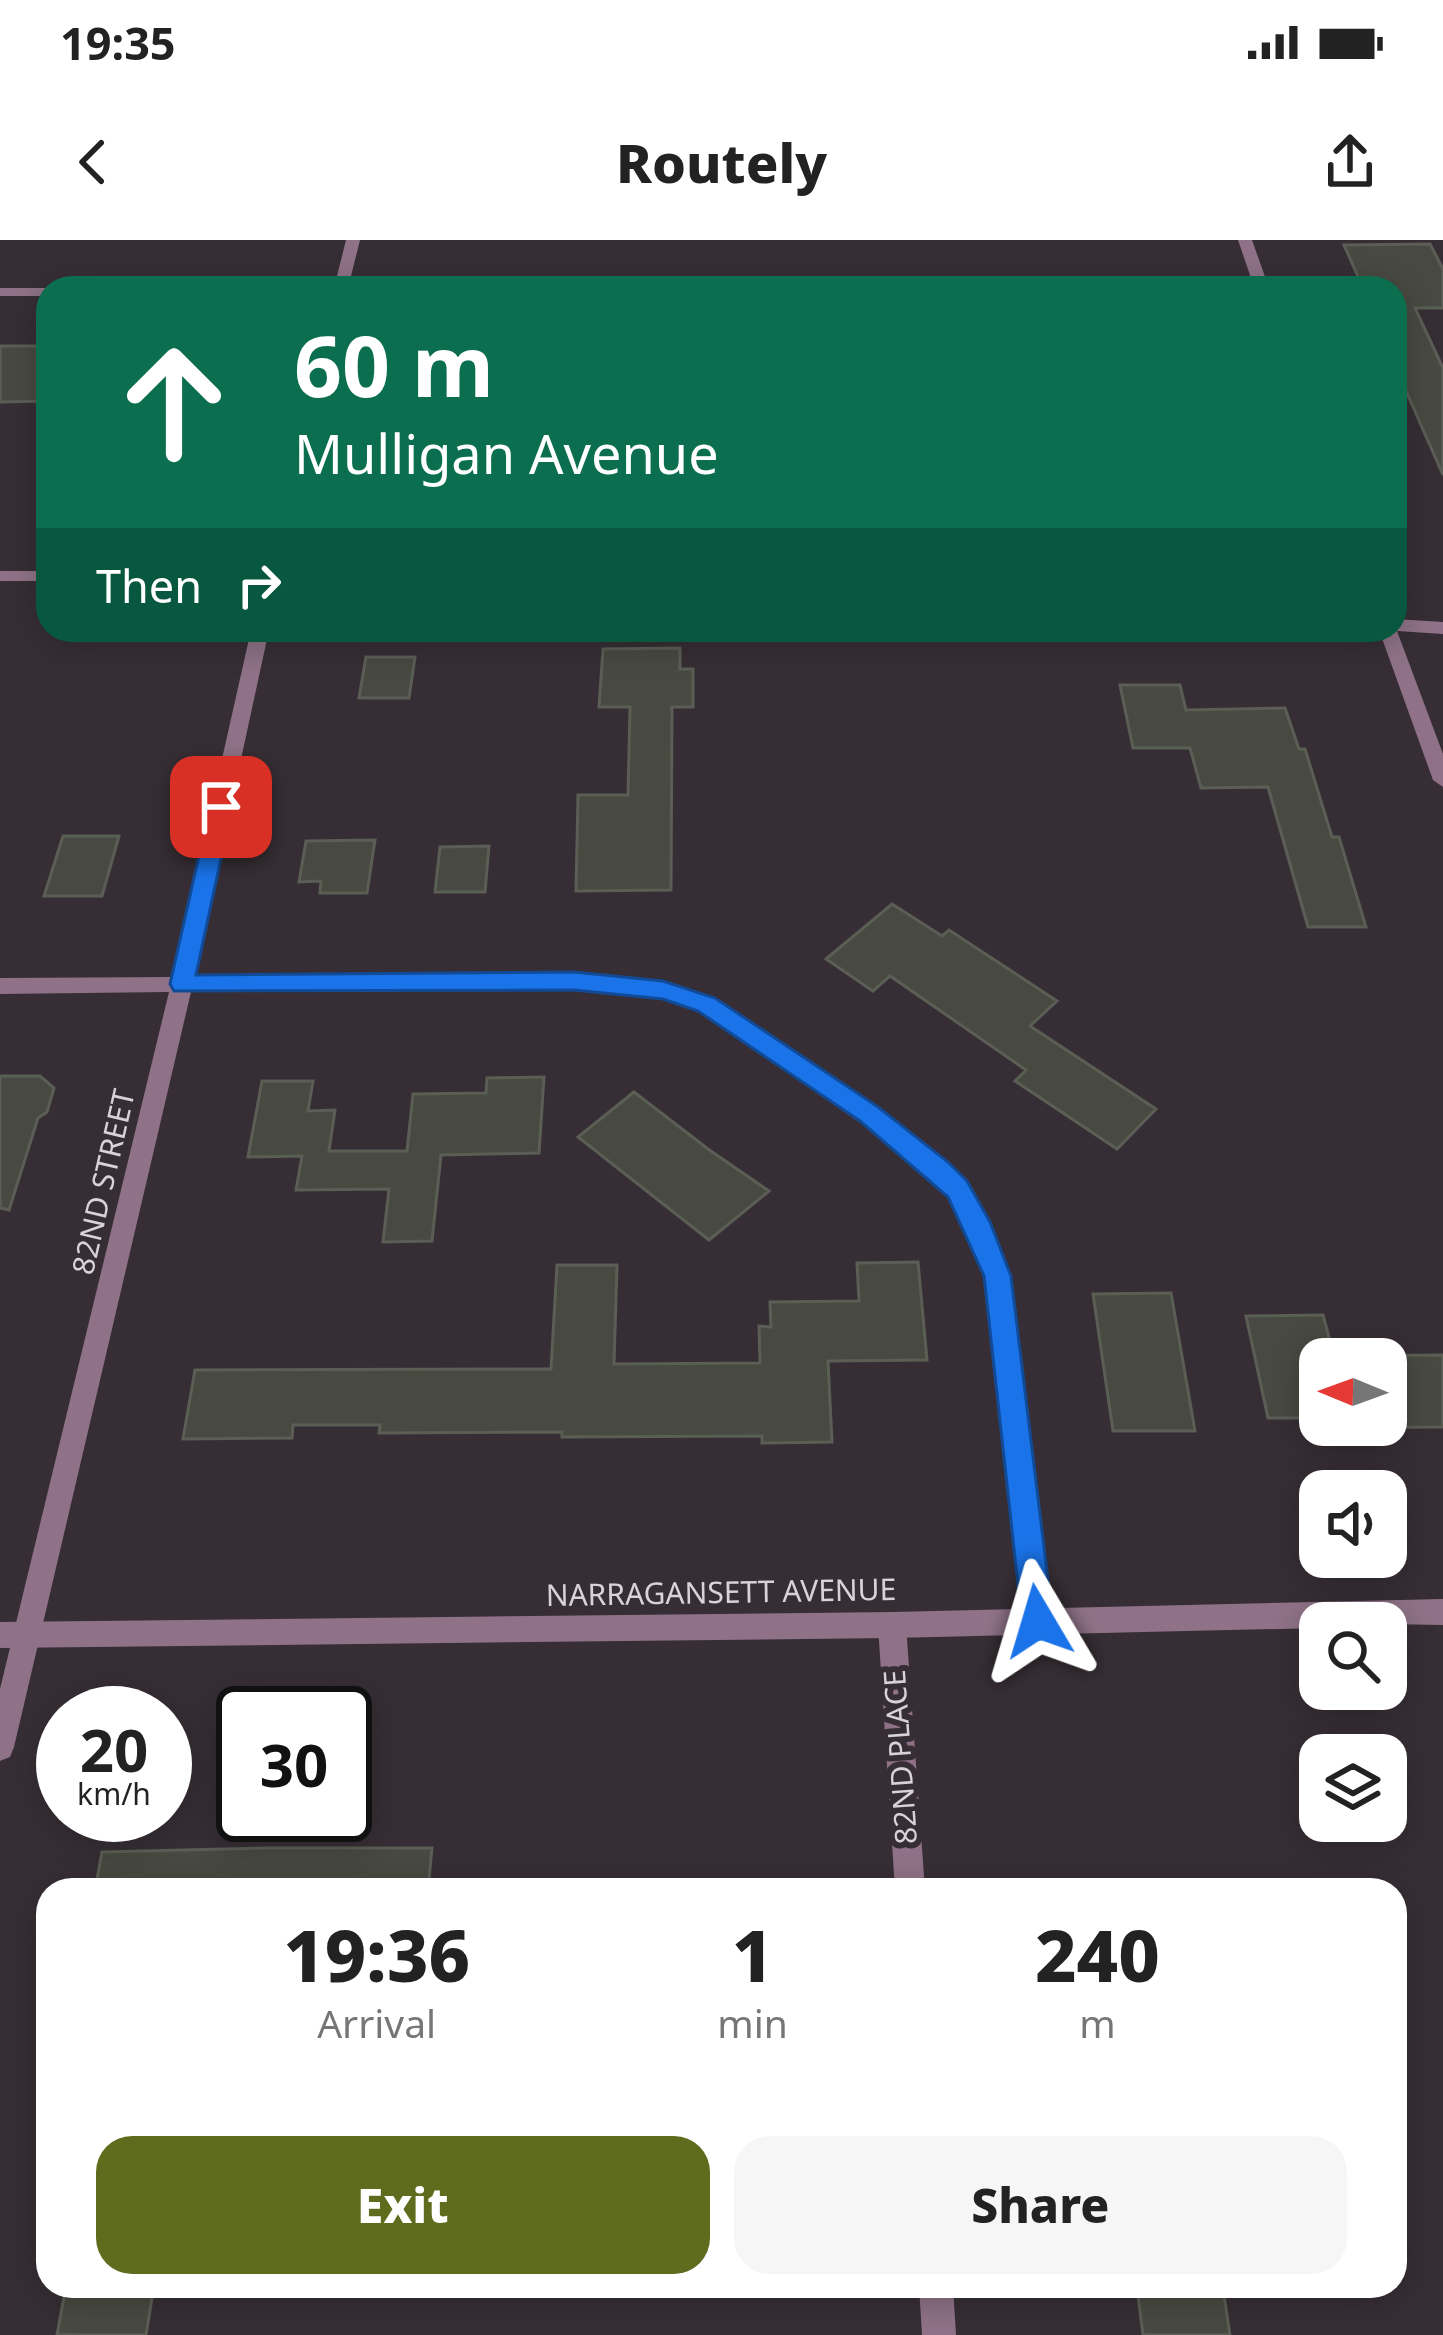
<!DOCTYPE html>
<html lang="en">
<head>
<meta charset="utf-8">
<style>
  body { margin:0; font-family:"Noto Sans",sans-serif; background:#f6f6f6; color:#222; height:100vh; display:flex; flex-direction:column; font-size:45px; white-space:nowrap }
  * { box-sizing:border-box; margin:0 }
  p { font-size:39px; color:#767676 }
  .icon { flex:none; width:66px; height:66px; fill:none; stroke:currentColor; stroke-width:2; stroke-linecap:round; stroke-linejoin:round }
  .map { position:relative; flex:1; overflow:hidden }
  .drawer { position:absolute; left:36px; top:1638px; width:1371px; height:420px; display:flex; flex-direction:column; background:#fff; border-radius:36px; box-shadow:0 6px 30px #0003 }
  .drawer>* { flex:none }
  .hud { position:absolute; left:36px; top:36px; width:1371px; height:366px; border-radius:36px; box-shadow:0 6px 30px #0003; background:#0b6e4f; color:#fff; overflow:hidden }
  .needle { width:78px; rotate:271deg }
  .buttons { position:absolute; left:1299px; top:1098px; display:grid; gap:24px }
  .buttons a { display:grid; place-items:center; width:108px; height:108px; border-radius:24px; background:#fff; box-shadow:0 6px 30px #0003; font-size:60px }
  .speed { position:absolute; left:36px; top:1446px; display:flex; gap:24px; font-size:60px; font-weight:700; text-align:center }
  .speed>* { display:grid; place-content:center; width:156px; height:156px; border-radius:50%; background:#fff; box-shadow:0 6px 30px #0003; line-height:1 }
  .speed small { font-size:30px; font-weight:400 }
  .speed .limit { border:6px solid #111; border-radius:18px; background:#fff; color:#111 }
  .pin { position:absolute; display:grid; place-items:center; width:102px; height:102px; color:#fff; margin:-51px; border-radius:24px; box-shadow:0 6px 18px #0006 }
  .me { position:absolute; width:132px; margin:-66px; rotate:353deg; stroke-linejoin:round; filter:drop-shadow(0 0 9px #0008) }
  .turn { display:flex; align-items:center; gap:42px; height:252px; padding:0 60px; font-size:54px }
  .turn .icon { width:156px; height:156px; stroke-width:2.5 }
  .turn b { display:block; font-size:84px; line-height:102px }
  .then { display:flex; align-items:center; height:114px; padding:0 60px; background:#0003; gap:24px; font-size:45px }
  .eta { display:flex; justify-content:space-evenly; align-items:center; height:204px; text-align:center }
  .eta b { font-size:72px; font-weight:800; line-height:84px }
  .button { display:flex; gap:24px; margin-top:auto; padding:24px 60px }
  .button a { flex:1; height:138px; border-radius:36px; background:#5f6c1e; color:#fff; font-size:48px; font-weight:800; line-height:138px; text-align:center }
  .button a+a { background:#f6f6f6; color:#222 }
  .status { display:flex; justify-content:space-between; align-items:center; height:84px; padding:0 60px; background:#fff; direction:ltr }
  .status svg { height:33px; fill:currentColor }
  header { display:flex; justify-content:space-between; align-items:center; height:156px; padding:0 60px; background:#fff; font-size:54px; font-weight:800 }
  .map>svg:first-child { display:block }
</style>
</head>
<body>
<div class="status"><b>19:35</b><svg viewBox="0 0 49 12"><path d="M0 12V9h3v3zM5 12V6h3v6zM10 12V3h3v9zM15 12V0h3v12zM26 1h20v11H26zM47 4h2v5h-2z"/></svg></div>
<header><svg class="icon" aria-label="back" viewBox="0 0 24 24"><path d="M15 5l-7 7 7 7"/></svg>Routely<svg class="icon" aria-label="share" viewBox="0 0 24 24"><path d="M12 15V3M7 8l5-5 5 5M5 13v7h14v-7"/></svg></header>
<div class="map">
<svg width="1443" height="2095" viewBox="0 0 1443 2095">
  <rect width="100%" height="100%" fill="#362e34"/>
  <path fill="#484a41" stroke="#5b5e54" stroke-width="3" fill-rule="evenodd" d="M1430,4L1443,29V68H1415L1443,128V235L1395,126V48H1363L1344,5Z
    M0,106H48V161L0,162Z
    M680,408V429H693V467H672L671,650L576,651L578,555H628L630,467H599L603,409Z
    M366,417H415L409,458H359Z
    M1120,445H1180L1186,470L1285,468L1299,509H1305L1332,597H1339L1366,687H1308L1268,547L1201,548L1190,508H1133Z
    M63,596H119L102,656H44Z
    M375,600L367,653H320L321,641L299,642L306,601Z
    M489,606L485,652H435L440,607Z
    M892,664L942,696L949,690L1057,761L1030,786L1156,869L1117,909L1015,841L1026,830L890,736L873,751L826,719Z
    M0,836H40L54,848L47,872L38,878L9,970L0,968Z
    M544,837L539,913L441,915L432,1001L383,1002L389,949L296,950L302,916L248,917L262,841H313L308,871L335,870L329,911H407L413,854L486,853L487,838Z
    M634,852L708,909L769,951L709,1000L578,897Z
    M918,1022L927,1120L828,1121L832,1202L762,1203V1196L562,1197V1192L379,1193L380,1185H293L292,1198L183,1199L195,1130L551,1129L557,1025H617L614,1124L760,1123L759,1086L771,1087L770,1062L859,1061L857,1023Z
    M1171,1053L1195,1191H1113L1093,1054Z
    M1323,1075L1334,1116L1443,1115V1187L1304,1188L1302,1178H1268L1246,1076ZM1320,1119H1386V1185H1320Z
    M265,1608H432L428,1650H95L102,1612Z
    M66,2046H154L146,2095H57Z
    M1224,2055L1230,2095H1143L1138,2056Z"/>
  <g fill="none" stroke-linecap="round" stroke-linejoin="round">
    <path fill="#8f7287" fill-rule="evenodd" d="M346,0H360L348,48H334Z
      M1238,0H1252L1269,48H752L759,44L1252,41Z
      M0,48H49L48,56H0Z
      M0,331H48V341H0Z
      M1395,379L1443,382V394L1397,391L1443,514V547L1433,540L1379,390H1395Z
      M251,390H269L194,736L574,733L663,742L714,758L927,904L966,942L1009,1036L1052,1381L1048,1390L1038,1394L1028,1390L1024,1381L985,1036L949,955L911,918L698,770L663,758L574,749L191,752L14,1507L10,1517L0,1521V1449L169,752L0,754V738L173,737Z
      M892,1372L902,1376L906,1385L925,1650H895L878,1385L882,1376Z
      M919,2046H953L956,2095H922Z"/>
    <path fill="#8f7287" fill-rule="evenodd" d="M1443,1359V1385L1320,1383V1388L892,1398L0,1408V1382L892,1372Z"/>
  </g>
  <path fill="#1a73e8" stroke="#114b97" stroke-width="3" d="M221,560L232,567L196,735L574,732L663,741L715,758L878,867L948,922L967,941L990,982L1011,1036L1053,1381L1049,1392L1038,1396L1027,1392L1022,1381L984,1036L948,957L860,881L698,771L663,759L574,750L174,751L170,744L210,567Z"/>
  <g text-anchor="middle" stroke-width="12" stroke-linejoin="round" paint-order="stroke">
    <g font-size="30" fill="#d8d3d6" stroke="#362e34">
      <text transform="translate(104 942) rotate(-77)" y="10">82ND STREET</text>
      <text transform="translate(721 1353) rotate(-1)" y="10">NARRAGANSETT AVENUE</text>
      <text transform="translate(901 1517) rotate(-94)" y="10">82ND PLACE</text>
    </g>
  </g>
</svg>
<div class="buttons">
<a><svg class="needle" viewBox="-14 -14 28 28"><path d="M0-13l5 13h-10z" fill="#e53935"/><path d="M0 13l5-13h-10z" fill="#767676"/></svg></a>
<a><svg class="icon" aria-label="sound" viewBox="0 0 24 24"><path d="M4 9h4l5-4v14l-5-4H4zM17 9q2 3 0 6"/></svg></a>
<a><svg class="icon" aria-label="search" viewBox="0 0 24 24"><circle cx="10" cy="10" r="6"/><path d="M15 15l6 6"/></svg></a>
<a><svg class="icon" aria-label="layers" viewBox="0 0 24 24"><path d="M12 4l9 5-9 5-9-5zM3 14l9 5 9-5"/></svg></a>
</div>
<div class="speed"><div>20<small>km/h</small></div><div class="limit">30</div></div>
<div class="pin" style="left:221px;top:567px;background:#d93025"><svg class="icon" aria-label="arrive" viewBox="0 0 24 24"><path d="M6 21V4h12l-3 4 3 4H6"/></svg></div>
<svg class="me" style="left:1038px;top:1381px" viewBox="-20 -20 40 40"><path d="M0-17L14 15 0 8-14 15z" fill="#1a73e8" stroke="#fff" stroke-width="4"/></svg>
<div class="hud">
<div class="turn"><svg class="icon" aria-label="ahead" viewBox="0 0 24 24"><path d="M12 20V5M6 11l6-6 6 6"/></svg><div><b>60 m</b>Mulligan Avenue</div></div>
<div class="then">Then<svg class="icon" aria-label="right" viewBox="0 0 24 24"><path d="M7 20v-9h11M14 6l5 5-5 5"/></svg></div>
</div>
<section class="drawer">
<div class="eta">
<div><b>19:36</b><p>Arrival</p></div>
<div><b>1</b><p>min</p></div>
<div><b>240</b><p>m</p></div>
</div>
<div class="button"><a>Exit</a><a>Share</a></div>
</section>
</div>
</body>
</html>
